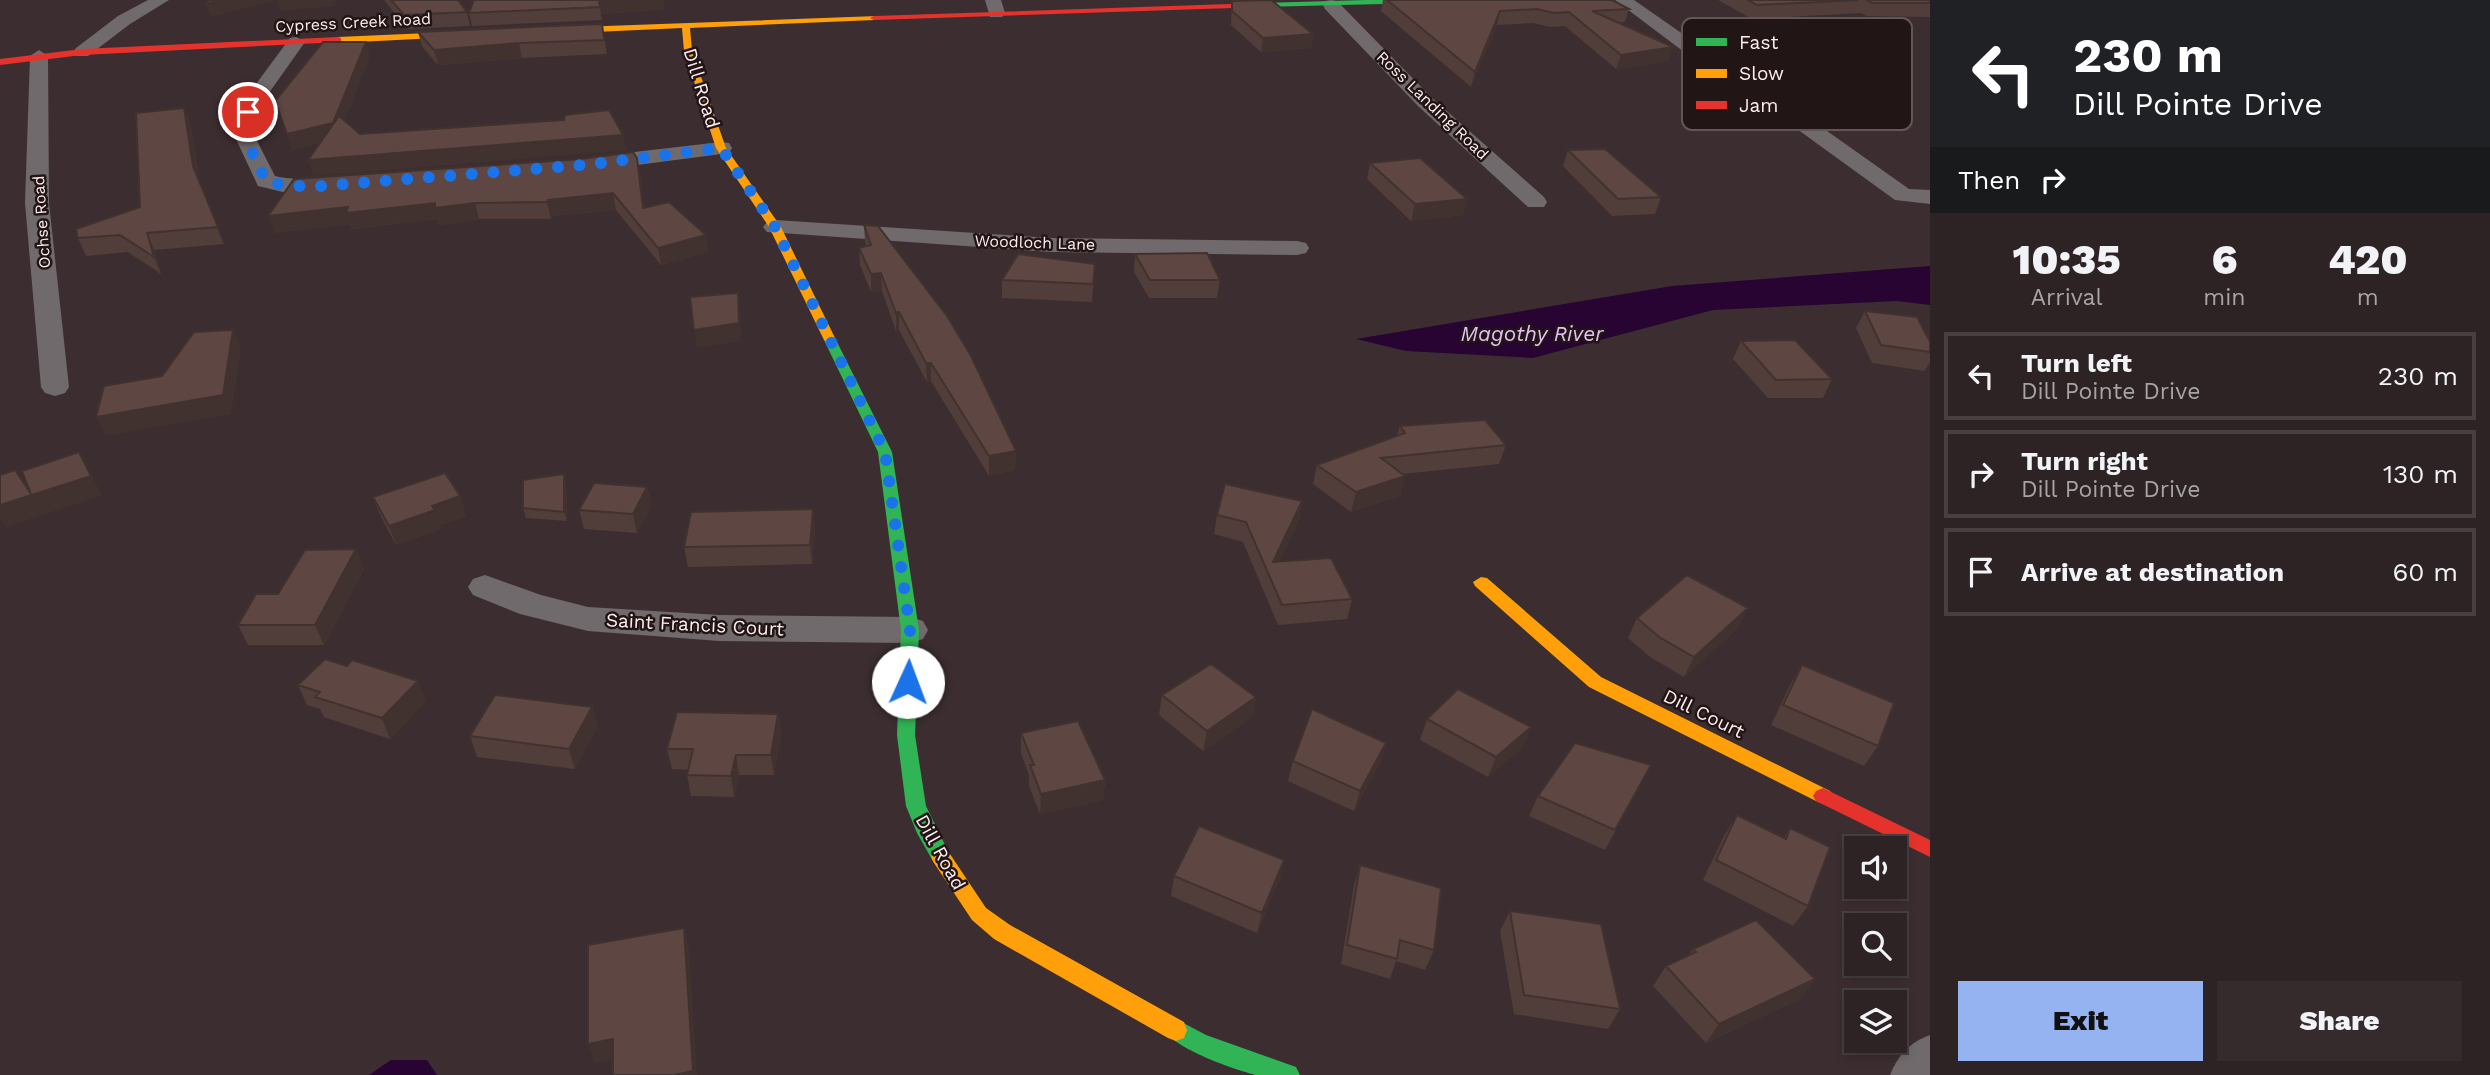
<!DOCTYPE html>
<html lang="en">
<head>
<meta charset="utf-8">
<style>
  body { margin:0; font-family:"Work Sans",sans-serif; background:#352a2c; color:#f1f3f6; height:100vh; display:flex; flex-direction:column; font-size:26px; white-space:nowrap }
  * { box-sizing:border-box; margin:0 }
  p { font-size:23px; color:#a7a4a6 }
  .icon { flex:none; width:38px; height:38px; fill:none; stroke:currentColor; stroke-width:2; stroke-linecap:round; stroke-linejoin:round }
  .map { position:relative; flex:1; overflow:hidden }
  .details { display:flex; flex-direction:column; background:#2d2224; width:560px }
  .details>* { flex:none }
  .hud { background:#202124; color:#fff; overflow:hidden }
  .buttons { position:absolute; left:1844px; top:836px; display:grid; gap:14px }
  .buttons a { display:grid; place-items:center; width:63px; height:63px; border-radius:0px; background:#2d2224; box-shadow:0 4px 10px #0003,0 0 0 2px #483f41; font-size:35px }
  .pin { position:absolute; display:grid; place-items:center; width:60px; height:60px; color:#fff; margin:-30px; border:4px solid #fff; border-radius:50%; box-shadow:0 2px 7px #0007 }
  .me { position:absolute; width:77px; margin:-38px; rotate:2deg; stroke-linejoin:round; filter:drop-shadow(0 0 5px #0008) }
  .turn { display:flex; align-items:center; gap:24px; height:147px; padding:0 28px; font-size:32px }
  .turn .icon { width:91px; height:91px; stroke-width:2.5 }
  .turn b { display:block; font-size:49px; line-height:60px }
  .then { display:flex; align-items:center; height:66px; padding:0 28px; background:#0003; gap:14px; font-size:26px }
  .eta { display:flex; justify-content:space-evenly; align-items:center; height:119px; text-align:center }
  .eta b { font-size:42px; font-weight:800; line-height:49px }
  .primary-button { display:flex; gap:14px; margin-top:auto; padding:14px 28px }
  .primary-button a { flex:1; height:80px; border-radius:0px; background:#95b2f1; color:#111; font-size:28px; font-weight:800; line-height:80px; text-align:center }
  .primary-button a+a { background:#352a2c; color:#f1f3f6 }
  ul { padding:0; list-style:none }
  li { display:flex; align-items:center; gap:21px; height:88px; margin:0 14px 10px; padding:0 14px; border:4px solid #483f41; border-radius:0px }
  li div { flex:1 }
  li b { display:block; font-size:26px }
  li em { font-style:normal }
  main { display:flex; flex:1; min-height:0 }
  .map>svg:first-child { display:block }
</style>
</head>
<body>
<main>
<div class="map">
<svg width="1930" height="1075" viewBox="0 0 1930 1075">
  <rect width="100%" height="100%" fill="#3c2e30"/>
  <path fill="#270431" d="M1930,266V305L1897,301L1713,310L1533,358L1406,351L1356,339L1672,286Z
    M391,1060H427L437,1075H369Z"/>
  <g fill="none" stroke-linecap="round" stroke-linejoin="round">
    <path fill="#716a6c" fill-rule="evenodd" d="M148,0H169L130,24L88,56H76L73,52L76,48L118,16Z
      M985,0H1001L1005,13L1002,17H990Z
      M1331,0L1337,1L1432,98L1544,197L1547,202L1544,207H1528L1418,106L1325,9L1323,5L1325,1Z
      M1615,0H1634L1710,53L1731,63L1909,189L1930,190V204L1895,200L1717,71L1696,61Z
      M296,37L305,42L259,107L255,137L275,176C297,182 321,175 343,180L346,185L343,190L287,193L258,186L235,137L239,107L290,38Z
      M39,50L48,56L49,203L69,387L65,393L55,396L45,393L41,387L25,203L30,56Z
      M721,142L729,143L732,148L729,153L591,171L583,169L580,164L583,159L591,157Z
      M775,220L1051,238L1297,241L1306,243L1309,248L1306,253L1297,255L1051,252L767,232L763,227L767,222Z
      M485,575L541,595L588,607L719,615L910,617L923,621L928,630L923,639L910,643L719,641L588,631L520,614L473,595L468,587L473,579Z
      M1930,1035V1075H1890C1899,1054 1909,1043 1930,1035Z"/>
    <path fill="#30b455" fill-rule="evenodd" d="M1366,0H1468L1464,2L1259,7L1255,5L1259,3Z
      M830,336L836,340L892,452L919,630L915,735L926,806L951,857L948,863L941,865L934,863L917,833L906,806L897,735L901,630L878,452L824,340Z
      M1176,1019L1206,1035L1296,1067L1300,1075C1286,1075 1269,1075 1256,1075C1235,1070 1173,1048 1165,1030L1168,1022Z"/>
    <path fill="#ff9f0a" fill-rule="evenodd" d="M877,16L878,18L874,20L690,28L692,51L726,148L781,227L836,340L830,344L824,340L769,227L716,148L684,51L682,28L551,34L547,31L551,28Z
      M473,31L476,32V36L338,43L334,40L338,37Z
      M1481,577L1487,578L1601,677L1830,791L1833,796L1830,801L1823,804L1816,801L1589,687L1475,586L1473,582Z
      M941,849L948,851L986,908L1010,925L1184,1022L1187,1030L1184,1038L1176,1041L1168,1038L994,939L972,920L934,863L931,857L934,851Z"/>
    <path fill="#e5322d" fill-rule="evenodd" d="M1259,3L1262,7L874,20L870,18L874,16Z
      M338,37L341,38V42L82,55L0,65V59L82,49Z
      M1823,788L1930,840V857L1816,801L1813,796L1816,791Z"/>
  </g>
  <path fill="#513d3a" d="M384,0H458L467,12L470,26L408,29Z
    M474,0H663L664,9L601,14L602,20L472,26L469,13Z
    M1383,0H1612L1629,9L1625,22L1619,23L1673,47L1668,61L1616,69L1565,26L1550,27L1533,23L1497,25L1471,87L1381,11Z
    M1718,0H1930V17L1866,16L1861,13L1752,19Z
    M1232,1L1313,34L1311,48L1261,52L1231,25Z
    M602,24L607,54L522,58L438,65L422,46L418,32Z
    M190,123L200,183L224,244L154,250L161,274L128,252L86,256L78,238L140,207Z
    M1568,150L1661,197L1655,214L1612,216L1563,166Z
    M1370,163L1467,199L1463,215L1411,221L1367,179Z
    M640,174L644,208L706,235L708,252L661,265L616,210L552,216L551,219H479L440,225L438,219L352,229L350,224L274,233Z
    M864,225L1016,451L1015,470L989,476L931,381L927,382L899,330L896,331L882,291L871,292L860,265L859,248L866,246L865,242Z
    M1135,254L1220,280L1217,298H1149L1134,272Z
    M1095,264L1092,302L1002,298V280Z
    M1865,311L1930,342V362L1925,371L1872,363L1856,328Z
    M1741,341L1832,379L1823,398H1768L1733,359Z
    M1400,426L1506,445L1499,464L1402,474L1400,496L1351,512L1313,484L1317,465L1397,435Z
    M566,483L567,521L526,518L523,508Z
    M647,487L651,507L637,533L584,529L579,510Z
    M460,496L466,516L440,525L441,529L396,545L381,517L373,497Z
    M1302,501L1298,521L1279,562L1352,599L1347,619L1278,625L1243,542L1214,534L1217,515Z
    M815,529L812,564L688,567L684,547Z
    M356,549L364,569L324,645H248L238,625L278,594Z
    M1637,618L1738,628L1684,677L1650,657L1628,638Z
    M1802,665L1878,746L1864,766L1771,725L1790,685Z
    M298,685L426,701L390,739L324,717L320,709L307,705Z
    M1162,695L1256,697L1252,717L1203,751L1159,715Z
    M592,707L597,727L575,769L477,757L470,736Z
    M778,714L781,734L774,775H739L734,797L691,796L687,775L688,770L672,769L667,749Z
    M1427,719L1523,747L1488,777L1420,740Z
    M1021,733L1105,780L1103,800L1040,814L1029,786V775L1021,753Z
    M1386,743L1380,763L1354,811L1288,781L1293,761Z
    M1641,785L1605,850L1529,816L1538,796Z
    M1737,815L1784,838L1790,828L1808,906L1793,926L1703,880L1724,836Z
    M1284,860L1279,880L1257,933L1171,896L1174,876Z
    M1360,865L1434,950L1425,970L1396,961L1390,979L1341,964L1354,885Z
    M1510,911L1620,1009L1608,1029L1514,1014L1500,931Z
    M1693,949L1815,979L1800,999L1706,1043L1653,986L1666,966L1688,956Z"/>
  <path fill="#42322f" d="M220,0H336L335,6L281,11L278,0L211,17L206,4Z
    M613,0H663L664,9L601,14L599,1Z
    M1500,11L1497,25L1471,87L1475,72Z
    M1313,34L1311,48L1261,52L1263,38Z
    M366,42L370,57L338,139L292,150L287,134Z
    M519,43L522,58L438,65L434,50Z
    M1673,47L1668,61L1616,69L1621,55Z
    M184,108L190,123L200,183L224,244L193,166Z
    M623,135L626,150L313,176L308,160Z
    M613,193L616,210L552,216L551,219L547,202L548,200Z
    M1467,199L1463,215L1411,221L1415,204Z
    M435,203H475L479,219L440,225L438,219L352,229L350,224L274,233L268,216L348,207Z
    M147,233L154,250L161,274L154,257Z
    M706,235L708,252L661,265L658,248Z
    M881,273L882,291L871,292V274Z
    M738,293L740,311L741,341L697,348L694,330Z
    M899,312V330L896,331V313Z
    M233,330L241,349L231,414L106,436L96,417L223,395Z
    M926,363H931V381L927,382Z
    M1016,451L1015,470L989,476V456Z
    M79,452L102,495L6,527L0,517V505L91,476Z
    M564,474L566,483L567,521L564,512Z
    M1405,476L1400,496L1351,512L1356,492Z
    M647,487L651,507L637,533L633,514Z
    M460,496L466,516L440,525L441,529L396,545L389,526L432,506Z
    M1302,501L1298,521L1271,579L1273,562Z
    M813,509L815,529L812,564L810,545Z
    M356,549L364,569L324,645L315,625Z
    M1748,608L1738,628L1684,677L1694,657Z
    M418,681L426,701L390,739L382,718Z
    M1256,697L1252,717L1203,751L1207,731Z
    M592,707L597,727L575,769L569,749Z
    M778,714L781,734L774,775L771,755Z
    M1531,727L1523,747L1488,777L1496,757Z
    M1386,743L1380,763L1354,811L1360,791Z
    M736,755L739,775L734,797L731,776Z
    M1105,780L1103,800L1040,814L1041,794Z
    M1284,860L1279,880L1257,933L1262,913Z
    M684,928L689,948L697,1075H674Z
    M1815,979L1800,999L1706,1043L1719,1024Z
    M613,1039L620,1059L595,1063L588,1044Z"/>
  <path fill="#5e4743" stroke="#42322f" stroke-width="2" d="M209,0H220L206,4Z
    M391,0H458L467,12L404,15Z
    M474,0H613L599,1L600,7L469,13Z
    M1271,0L1313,34L1263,38L1232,11V1Z
    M1387,0H1612L1629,9L1592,11L1673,47L1621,55L1569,12L1554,13L1537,9L1500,11L1475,72Z
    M1748,0H1858L1757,5Z
    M1867,0H1930V3H1872Z
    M602,24L604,40L519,43L434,50L418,32Z
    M323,42H366L333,123L287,134L275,101Z
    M184,108L193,166L218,227L147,233L154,257L120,235L78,238L76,229L140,207L136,113Z
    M609,110L623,135L308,160L339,116L360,134L564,120L565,115Z
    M1605,149L1661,197L1618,199L1568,150Z
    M633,152L637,158L643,208L669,202L706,235L658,248L613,193L548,200L547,202L475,203L435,208V203L346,213L348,207L268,216L294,179L581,159Z
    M1420,158L1467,199L1415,204L1370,163Z
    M864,225L878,226L947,316L971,356L1016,451L989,456L931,363H926L899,312L896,313L881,273L871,274L859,248L871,245Z
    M1207,253L1220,280H1150L1135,254Z
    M1018,254L1095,264L1093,284L1002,280Z
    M738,293L739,323L694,330L690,297Z
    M1865,311L1917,317L1930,342V352L1881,345Z
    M233,330L223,395L96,417L104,386L162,376L194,332Z
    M1795,340L1832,379L1776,380L1741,341Z
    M1485,420L1506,445L1381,458L1405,476L1356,492L1317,465L1405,433L1400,426Z
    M79,452L91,476L0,505V475L15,470L31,494L22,471Z
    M445,473L460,496L432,506L435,510L389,526L373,497Z
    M564,474V512L523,508V480Z
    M594,483L647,487L633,514L579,510Z
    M1225,484L1302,501L1273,562L1331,558L1352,599L1282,605L1246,522L1217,515Z
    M813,509L810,545L684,547L691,512Z
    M356,549L315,625H238L256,594H278L305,550Z
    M1687,575L1748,608L1694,657L1659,637L1637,618Z
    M325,659L347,666L352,660L418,681L382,718L315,697L320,692L298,685Z
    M1211,664L1256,697L1207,731L1162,695Z
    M1802,665L1894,703L1878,746L1783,705Z
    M1458,689L1531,727L1496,757L1427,719Z
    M495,695L592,707L569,749L470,736Z
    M1312,709L1386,743L1360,791L1293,761Z
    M677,712L778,714L771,755H736L731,776L687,775L693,749H667Z
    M1078,721L1105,780L1041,794L1030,765H1034L1021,733Z
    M1575,743L1651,765L1615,830L1538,796Z
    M1737,815L1786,839L1790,828L1830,847L1808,906L1716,860Z
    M1199,826L1284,860L1262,913L1174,876Z
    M1360,865L1441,888L1434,950L1400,940L1397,959L1347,945Z
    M1510,911L1601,924L1620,1009L1524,995Z
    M1756,920L1815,979L1719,1024L1666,966L1696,952L1693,949Z
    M684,928L693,1071L674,1075H613V1039L588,1044V945Z"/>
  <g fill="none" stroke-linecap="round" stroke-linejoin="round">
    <path stroke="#1a73e8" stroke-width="12" stroke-dasharray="0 21.6" d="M248,112L245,137L266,181L287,186H320L584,165L721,148L775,227L885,452L910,630L908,682"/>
  </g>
  <g text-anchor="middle" stroke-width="5" stroke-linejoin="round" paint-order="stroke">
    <g font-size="16" fill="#feecee" stroke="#211516">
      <text transform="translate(353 22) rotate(-3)" y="6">Cypress Creek Road</text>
      <text transform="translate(1433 105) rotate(44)" y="6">Ross Landing Road</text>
      <text transform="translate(41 222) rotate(-94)" y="6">Ochse Road</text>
      <text transform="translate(1035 242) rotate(2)" y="6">Woodloch Lane</text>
    </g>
    <g font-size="19" fill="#feecee" stroke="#211516">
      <text transform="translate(702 88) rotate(73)" y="7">Dill Road</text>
      <text transform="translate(695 624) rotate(3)" y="7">Saint Francis Court</text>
      <text transform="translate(1704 713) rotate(26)" y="7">Dill Court</text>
      <text transform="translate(941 852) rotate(61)" y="7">Dill Road</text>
    </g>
    <g font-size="21" font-style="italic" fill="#e8bef8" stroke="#211516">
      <text x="1532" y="341">Magothy River</text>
    </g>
  </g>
  <rect x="1682" y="18" width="230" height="112" rx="10" fill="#211516" stroke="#635657" stroke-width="2"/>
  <rect x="1696" y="38" width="31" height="8" fill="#30b455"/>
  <rect x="1696" y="69" width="31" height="9" fill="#ff9f0a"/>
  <rect x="1696" y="101" width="31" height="8" fill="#e5322d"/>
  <g font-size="19" fill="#feecee">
    <text x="1739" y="49">Fast</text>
    <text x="1739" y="80">Slow</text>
    <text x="1739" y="112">Jam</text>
  </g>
</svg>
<div class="buttons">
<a><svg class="icon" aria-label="sound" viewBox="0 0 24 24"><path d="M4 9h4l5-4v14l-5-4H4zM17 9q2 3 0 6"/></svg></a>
<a><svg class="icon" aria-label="search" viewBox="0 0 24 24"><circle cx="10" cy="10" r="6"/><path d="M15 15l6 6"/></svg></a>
<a><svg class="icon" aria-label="layers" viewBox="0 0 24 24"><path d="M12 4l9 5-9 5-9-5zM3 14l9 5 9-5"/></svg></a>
</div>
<div class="pin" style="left:248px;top:112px;background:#d93025"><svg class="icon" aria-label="arrive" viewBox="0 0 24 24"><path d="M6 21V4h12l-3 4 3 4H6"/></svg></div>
<svg class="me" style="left:908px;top:682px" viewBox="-20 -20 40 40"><circle r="19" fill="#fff"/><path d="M0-13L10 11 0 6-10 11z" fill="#1a73e8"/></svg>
</div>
<section class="details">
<div class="hud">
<div class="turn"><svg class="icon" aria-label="left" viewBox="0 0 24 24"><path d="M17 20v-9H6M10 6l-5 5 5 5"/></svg><div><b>230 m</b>Dill Pointe Drive</div></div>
<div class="then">Then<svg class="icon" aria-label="right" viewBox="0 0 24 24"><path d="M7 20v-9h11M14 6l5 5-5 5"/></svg></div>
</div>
<div class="eta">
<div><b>10:35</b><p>Arrival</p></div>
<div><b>6</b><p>min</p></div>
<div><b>420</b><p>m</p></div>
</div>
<ul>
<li><svg class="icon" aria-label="left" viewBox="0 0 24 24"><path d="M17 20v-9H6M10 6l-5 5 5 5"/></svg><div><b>Turn left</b><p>Dill Pointe Drive</p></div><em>230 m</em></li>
<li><svg class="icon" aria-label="right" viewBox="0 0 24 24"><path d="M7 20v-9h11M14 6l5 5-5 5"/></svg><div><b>Turn right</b><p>Dill Pointe Drive</p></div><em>130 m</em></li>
<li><svg class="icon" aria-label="arrive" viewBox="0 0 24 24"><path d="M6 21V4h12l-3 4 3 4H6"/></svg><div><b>Arrive at destination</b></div><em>60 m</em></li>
</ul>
<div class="primary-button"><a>Exit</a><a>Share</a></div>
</section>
</main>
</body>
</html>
